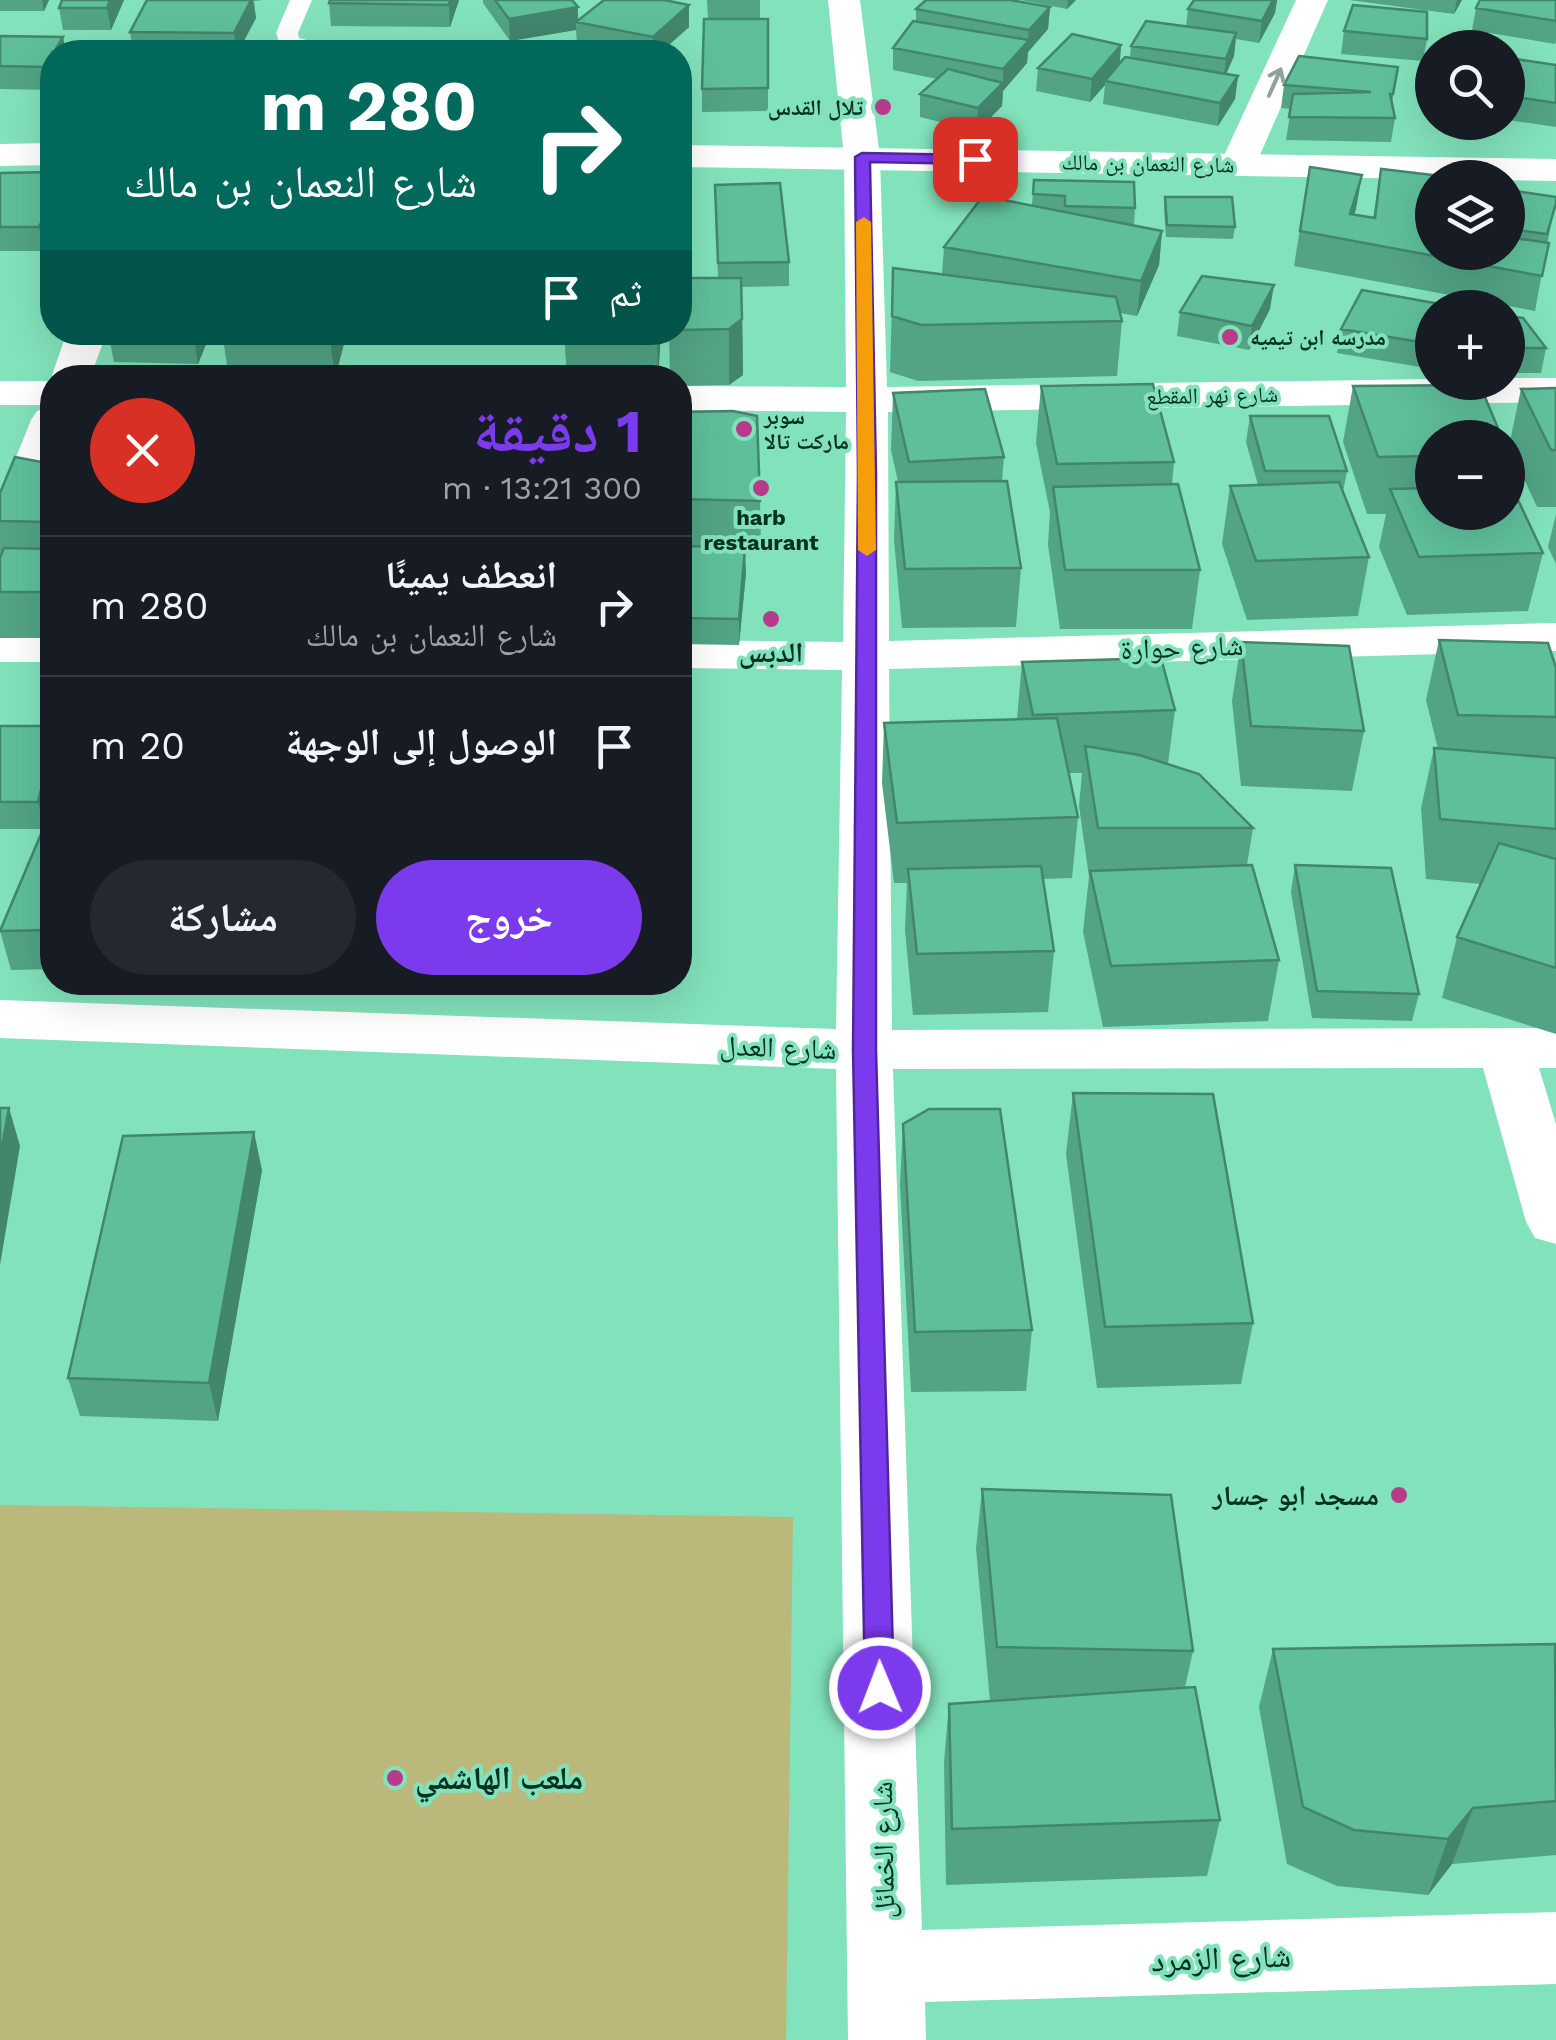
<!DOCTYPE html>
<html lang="ar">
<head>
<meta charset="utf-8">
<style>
  body { margin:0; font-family:"Work Sans","Noto Naskh Arabic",sans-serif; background:#242831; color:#f1f3f6; direction:rtl; height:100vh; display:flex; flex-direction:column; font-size:38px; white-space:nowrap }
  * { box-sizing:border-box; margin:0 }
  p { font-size:32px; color:#9ea1a6 }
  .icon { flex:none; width:55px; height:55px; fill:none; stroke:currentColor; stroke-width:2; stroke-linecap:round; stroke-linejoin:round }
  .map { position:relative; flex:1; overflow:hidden; direction:ltr }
  .sheet { position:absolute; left:40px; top:365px; width:652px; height:630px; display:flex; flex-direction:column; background:#171b24; border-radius:40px; box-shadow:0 10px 40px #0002; direction:rtl }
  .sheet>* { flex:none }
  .top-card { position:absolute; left:40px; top:40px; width:652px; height:305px; border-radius:40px; box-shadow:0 10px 40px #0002; direction:rtl; background:#00695c; color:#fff; overflow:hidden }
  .buttons { position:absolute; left:1415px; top:30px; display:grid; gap:20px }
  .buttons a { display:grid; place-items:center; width:110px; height:110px; border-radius:50%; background:#171b24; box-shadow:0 10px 40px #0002; font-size:50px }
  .pin { position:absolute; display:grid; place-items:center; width:85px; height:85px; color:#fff; margin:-42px; border-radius:20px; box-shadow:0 5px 15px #0006 }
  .me { position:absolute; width:110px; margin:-55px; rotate:359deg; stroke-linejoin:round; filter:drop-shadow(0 0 8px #0008) }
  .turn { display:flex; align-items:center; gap:35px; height:210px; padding:0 50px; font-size:45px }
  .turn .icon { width:130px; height:130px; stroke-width:2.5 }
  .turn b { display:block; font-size:70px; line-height:85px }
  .then { display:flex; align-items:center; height:95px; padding:0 50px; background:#0003; gap:20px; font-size:38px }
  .round { display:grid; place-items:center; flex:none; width:105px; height:105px; border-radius:52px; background:#242831 }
  .summary { display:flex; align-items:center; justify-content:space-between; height:170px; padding:0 50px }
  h1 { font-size:60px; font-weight:700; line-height:75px; color:#7c3aed }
  .cta { display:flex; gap:20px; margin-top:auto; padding:20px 50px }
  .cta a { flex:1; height:115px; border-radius:60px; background:#7c3aed; color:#fff; font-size:40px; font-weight:700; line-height:115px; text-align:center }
  .cta a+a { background:#242831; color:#f1f3f6 }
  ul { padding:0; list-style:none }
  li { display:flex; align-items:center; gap:30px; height:140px; padding:0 50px; border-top:2px solid #363941 }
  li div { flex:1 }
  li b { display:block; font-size:38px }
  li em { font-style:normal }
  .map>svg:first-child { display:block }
</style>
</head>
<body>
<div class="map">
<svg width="1556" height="2040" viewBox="0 0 1556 2040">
  <rect width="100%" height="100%" fill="#82e2bb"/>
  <path fill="#bab87b" d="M0,1505L793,1517L786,2040H0Z"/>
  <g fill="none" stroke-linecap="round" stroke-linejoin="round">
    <path fill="#fff" fill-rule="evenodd" d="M290,0H312L298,33L299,38L310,41L543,43L554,50L300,52L281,47L276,33Z"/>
    <path fill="#fff" fill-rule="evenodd" d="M828,0H860L880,157L887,387L1432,379V382H1508V378H1556V402L888,412L889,641L1556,623V651L889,669L892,1030L1556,1028V1068H1539L1556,1124V1244L1535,1238L1526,1222L1483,1068L893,1069L922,1930L1556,1912V1984L925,2002L926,2040H848L836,1069L0,1038V1000L836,1029L842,670L680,668V640L843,642L846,412L680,410V386L846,387L844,157Z
      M1296,0H1328L1256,164L1251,172L1238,175L1225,172L1220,164Z
      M67,332H107L90,378H52V405H0V381H50Z
      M52,407V474L22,553L16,562L0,566V497L31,420L37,411Z
      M0,634H52V662H0Z"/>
    <path fill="#fff" fill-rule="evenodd" d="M52,143V165L0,166V144Z
      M680,145L1556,159V181L680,167Z"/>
  </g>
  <path fill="#52a484" d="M0,0H49L44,11H0Z
    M124,0L111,30H63L59,8Z
    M147,0H263L254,1L256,18L238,52H133L130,32Z
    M459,0L450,27L331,26L329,3Z
    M483,0H572L578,20L689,27L661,52H620L577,44L576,30L510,41L483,3Z
    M707,0H760V19H708Z
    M1021,0H1076L1067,9Z
    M1194,0H1277L1275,13L1259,43L1236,39L1234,56L1226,74L1238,76L1235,99L1218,126L1103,104L1105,85L1090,102L1036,91L1038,68L1121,45L1120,63L1130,58L1131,46L1186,26L1188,9Z
    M1349,0H1462L1454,14Z
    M1556,0V41L1555,44L1472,30L1476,8Z
    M1050,7L1048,29L1028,52L1027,63L1003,91L1002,106L977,131L920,117V94L937,79L893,70V48L916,22V9Z
    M768,19V111L702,112V89Z
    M1344,31L1427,39L1423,61L1341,54Z
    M0,36L63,37L51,90L0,89Z
    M1508,58L1556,65V127L1508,120Z
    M1398,67L1392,103L1395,118L1391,142L1286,140L1291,109L1281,108L1284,85Z
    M1310,167L1356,209L1354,215L1373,218L1381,169L1431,226L1508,252V190L1556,197L1535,311L1294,266Z
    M52,172L44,251H0V173Z
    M1034,180L1135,208L1134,225L1162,231L1159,265L1137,316L1120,313L1122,321L1117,376L918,381L890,372L893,268L942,274L944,247L1032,205Z
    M715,185L789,262V286L742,287L743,375L729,385L680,386V378H670L669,332H680V278H718Z
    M1165,197L1235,227L1233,239L1166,237L1164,209Z
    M1432,308V369L1337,353L1341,329Z
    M1270,309L1249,350L1177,336L1180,312Z
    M1508,316L1546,348L1541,373H1508Z
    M108,332H211L198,364L114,362Z
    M222,332H347L335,378H229Z
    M564,332H661L658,378H567Z
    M1041,386L1174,462L1172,484L1200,570L1192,629H1060L1048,545L1050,512L1036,443Z
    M1353,386L1432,438V512L1543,553L1528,611L1407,615L1379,547L1386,514H1367L1343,442Z
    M1556,388V507H1537L1509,446L1521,389Z
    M893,393L1004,457L1002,481L1021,568L1016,627L902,628L894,540L896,482H898L891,450Z
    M680,412L760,501L761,547L680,545Z
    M1250,416L1347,471L1343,492L1369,557L1358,616L1247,620L1222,544L1230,486L1258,485L1246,442Z
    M52,464V638H0V493Z
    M1556,514V564L1548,547Z
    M680,546L746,573L739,645L680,644Z
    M1439,640L1556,668V1034L1442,998L1457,937L1481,884L1426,879L1421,808L1434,748L1438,749L1426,700Z
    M1241,642L1364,731L1352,791L1241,786L1232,701Z
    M1022,662L1175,710L1168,764L1253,828L1247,865L1279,960L1268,1021L1103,1027L1083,932L1089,877L1079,806L1082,773H1069L1078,817L1072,878L1043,879L1054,951L1048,1012L913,1015L905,930L907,883H894L882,783L884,723L1017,719Z
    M0,726H52V799L47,820L52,808V969L11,970L0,931L44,829H0Z
    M1295,865L1419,994L1412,1021L1312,1018L1291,892Z
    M1073,1093L1253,1323L1241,1384L1097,1388L1066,1154Z
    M903,1124L1032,1330L1026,1391L911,1392L900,1185Z
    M262,1170L218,1421L80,1416L68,1378Z
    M982,1489L1193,1651L1185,1687L1220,1820L1207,1876L946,1885L944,1762L949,1704L990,1701L976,1549Z
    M1556,1648V1855L1452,1864L1428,1895L1337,1886L1287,1864L1259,1707L1273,1649Z"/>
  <path fill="#42866c" d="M42,0H49L44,11Z
    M110,0H124L111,30L107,8Z
    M251,0H253L256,18L238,52H237L234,33Z
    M450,0H459L450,27L449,5Z
    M1068,0H1076L1067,9Z
    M1273,0H1277L1275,13L1259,43L1262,21Z
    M1457,0H1462L1454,14Z
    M689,5V27L661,52H654L653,37Z
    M578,7V22H576V30L510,41L509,19Z
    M1050,7L1048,29L1028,52L1027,63L1003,91L1002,106L977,131L978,108L1003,83V69L1028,41L1029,30Z
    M1236,33L1234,56L1223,81L1226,59Z
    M63,37L66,52H54Z
    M1121,45L1119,68L1105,81V85L1090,102L1092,79Z
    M52,56V88L51,90L47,67Z
    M1238,76L1235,99L1218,126L1220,103Z
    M1362,175L1356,209L1346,240L1350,214Z
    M52,200V234L44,251L39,227Z
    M1432,207V220L1422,254L1427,226Z
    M1162,231L1159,265L1137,316L1141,281Z
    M1274,285L1270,309L1249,350L1252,326Z
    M742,319L743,375L729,385V329Z
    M193,332H211L198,364Z
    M329,332H347L335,378Z
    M657,332H661L658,378Z
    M745,547L746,573L739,645V619Z
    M52,744V799L45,829L38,802Z
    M9,1108L20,1146L0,1265V1157Z
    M254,1132L262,1170L218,1421L209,1383Z
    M1473,1808L1452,1864L1428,1895L1448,1839Z"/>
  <path fill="#5fbf9a" stroke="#42866c" stroke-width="2.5" d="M62,0H110L107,8H59Z
    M147,0H251L234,33L130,32Z
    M330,0H450L449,5L329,3Z
    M495,0H572L578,7L509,19Z
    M604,0H664L689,5L653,37L576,22Z
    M926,0H1010L1050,7L1029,30L916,9Z
    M1194,0H1273L1262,21L1188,9Z
    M1480,0H1556V21L1476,8Z
    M1353,5L1427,12V39L1344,31Z
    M704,19H768V88L702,89Z
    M913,21L1029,40L1003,69L893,48Z
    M1146,21L1236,33L1226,59L1131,46Z
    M1072,34L1121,45L1092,79L1038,68Z
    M0,36L63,37L54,52H52V56L47,67L0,66Z
    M145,50H219L218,52H144Z
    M258,50L358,52H256Z
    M1299,56L1398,67L1393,94H1390L1395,118L1289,117L1293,94L1371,92L1284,85Z
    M1125,57L1238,76L1220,103L1105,81Z
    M1508,58L1556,65V103L1508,96Z
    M948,69L1003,83L978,108L920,94Z
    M1310,167L1362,175L1350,214L1375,218L1381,169L1442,176V178H1432V207L1427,226H1432V252H1508V237L1549,243L1542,276L1300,231Z
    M52,172V200L39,227H0V173Z
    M1034,180L1134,182L1135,208L1065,206V196L1033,194Z
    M780,183L789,262L718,263L715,185Z
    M1508,190L1556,197V203L1547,234L1508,229Z
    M983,196L1162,231L1141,281L944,247Z
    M1165,197H1232L1235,227L1167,225Z
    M893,268L1116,297L1122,321L921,325L892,316Z
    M1202,276L1274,285L1252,326L1180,312Z
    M680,278H741L742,319L729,329L680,330Z
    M1362,290L1462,308H1432V344L1341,329Z
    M1508,316L1523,318L1546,348H1508Z
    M1153,384L1174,462L1057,464L1041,386Z
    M1480,385L1502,438H1432V456L1378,457L1353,386Z
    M1556,388V450H1551L1521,389Z
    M985,389L1004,457L909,462L893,393Z
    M733,411L757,416L760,501L680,499V412Z
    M1250,416H1329L1347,471H1265Z
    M15,457L52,464V522L0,521V493Z
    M1007,481L1021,568L905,569L896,482Z
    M1339,482L1369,557L1256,561L1230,486Z
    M1178,484L1200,570H1065L1053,487Z
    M1508,485H1511L1543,553L1419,557L1390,489L1432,488V512H1508Z
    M680,546L745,547L739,619L680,618Z
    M4,548L52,549V592H0V558Z
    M1439,640L1548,643L1556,668V717L1458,715Z
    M1241,642L1349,646L1364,731L1251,726Z
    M1161,658L1175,710L1033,715L1022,662Z
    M1057,718L1078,817L897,823L884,723Z
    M0,726H52V744L38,802H0Z
    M1085,746L1139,755L1199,774L1253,828H1098Z
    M1434,748L1556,758V829L1440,819Z
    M52,808V930L0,931Z
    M1499,843L1556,859V968L1457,937Z
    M1252,865L1279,960L1111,966L1090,871Z
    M1295,865L1391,868L1419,994L1317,991Z
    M1041,866L1054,951L917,954L908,869Z
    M1073,1093L1213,1094L1253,1323L1105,1327Z
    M0,1108H9L0,1157Z
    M929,1109H1000L1032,1330L915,1332L903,1124Z
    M254,1132L209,1383L68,1378L123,1136Z
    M982,1489L1171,1495L1193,1651L997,1647Z
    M1555,1644L1556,1801L1473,1808L1448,1839L1354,1830L1303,1807L1273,1649Z
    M1195,1687L1220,1820L952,1829L949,1704Z"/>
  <defs><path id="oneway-shaft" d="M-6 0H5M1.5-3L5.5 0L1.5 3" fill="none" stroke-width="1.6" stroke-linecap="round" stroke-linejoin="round" transform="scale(2.5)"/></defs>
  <use stroke="#8fa29c" href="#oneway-shaft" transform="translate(1275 82) rotate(-66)"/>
  <path fill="#7c3aed" stroke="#51269a" stroke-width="2.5" d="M862,153L975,155L982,159L975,164L870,162L876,473V1050L894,1688L890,1697L880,1701L869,1697L865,1688L853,1050L858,473L855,157Z"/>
  <path fill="#f59e0b" d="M864,217L871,222L876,550L867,556L858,550L856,222Z"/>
  <g fill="#b83b8a" stroke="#82e2bb" stroke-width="4">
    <circle cx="883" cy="107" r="10"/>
    <circle cx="1230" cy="337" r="10"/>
    <circle cx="744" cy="429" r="10"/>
    <circle cx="761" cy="488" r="10"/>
    <circle cx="771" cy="619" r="10"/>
    <circle cx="1399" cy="1495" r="10"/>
    <circle cx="395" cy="1778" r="10"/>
  </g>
  <g text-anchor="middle" stroke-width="8" stroke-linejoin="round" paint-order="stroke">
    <g font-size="22" font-weight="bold" fill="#063123" stroke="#82e2bb" text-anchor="start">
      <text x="863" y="115" text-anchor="end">تلال القدس</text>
      <text x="1250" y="345">مدرسه ابن تيميه</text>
      <text x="764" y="424">سوبر<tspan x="764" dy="25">ماركت تالا</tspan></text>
      <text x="761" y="525" text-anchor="middle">harb<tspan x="761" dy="25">restaurant</tspan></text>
    </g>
    <g font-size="22" fill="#063123" stroke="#82e2bb">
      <text transform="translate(1148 163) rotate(1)" y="8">شارع النعمان بن مالك</text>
      <text transform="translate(1212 395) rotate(-1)" y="8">شارع نهر المقطع</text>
    </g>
    <g font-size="28" fill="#063123" stroke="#82e2bb">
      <text transform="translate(1182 647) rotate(-2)" y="10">شارع حوارة</text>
      <text transform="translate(778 1047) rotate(2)" y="10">شارع العدل</text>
      <text transform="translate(883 1850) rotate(-91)" y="10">شارع الخمائل</text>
    </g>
    <g font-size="28" font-weight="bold" fill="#063123" stroke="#82e2bb">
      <text x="771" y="662">الدبس</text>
      <text x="1379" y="1505" text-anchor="end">مسجد ابو جسار</text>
    </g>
    <g font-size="32" font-weight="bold" fill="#063123" stroke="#82e2bb" text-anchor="start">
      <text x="415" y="1789">ملعب الهاشمي</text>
    </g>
    <g font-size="32" fill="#063123" stroke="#82e2bb">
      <text transform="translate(1221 1958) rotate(-2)" y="11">شارع الزمرد</text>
    </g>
  </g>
</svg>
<div class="buttons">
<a><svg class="icon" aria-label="search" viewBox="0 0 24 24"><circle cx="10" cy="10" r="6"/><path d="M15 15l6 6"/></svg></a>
<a><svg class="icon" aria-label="layers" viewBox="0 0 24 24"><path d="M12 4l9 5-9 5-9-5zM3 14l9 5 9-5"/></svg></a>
<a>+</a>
<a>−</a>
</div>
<div class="pin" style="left:975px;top:159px;background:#d93025"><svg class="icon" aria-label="arrive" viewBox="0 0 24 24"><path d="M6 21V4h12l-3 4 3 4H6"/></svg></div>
<svg class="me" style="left:880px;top:1688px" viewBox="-20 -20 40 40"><circle r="17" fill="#7c3aed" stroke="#fff" stroke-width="3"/><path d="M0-11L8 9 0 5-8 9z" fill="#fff"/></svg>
<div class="top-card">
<div class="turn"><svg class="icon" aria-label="right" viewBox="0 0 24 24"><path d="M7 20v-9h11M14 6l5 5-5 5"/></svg><div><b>280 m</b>شارع النعمان بن مالك</div></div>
<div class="then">ثم<svg class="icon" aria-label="arrive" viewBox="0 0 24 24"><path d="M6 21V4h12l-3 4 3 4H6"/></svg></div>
</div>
<section class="sheet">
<div class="summary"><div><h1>1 دقيقة</h1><p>300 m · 13:21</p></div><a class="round" style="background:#d93025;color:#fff"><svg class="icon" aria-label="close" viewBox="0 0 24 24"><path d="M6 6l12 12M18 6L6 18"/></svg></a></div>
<ul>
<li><svg class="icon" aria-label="right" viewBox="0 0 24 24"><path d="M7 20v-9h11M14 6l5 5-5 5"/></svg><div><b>انعطف يمينًا</b><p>شارع النعمان بن مالك</p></div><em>280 m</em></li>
<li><svg class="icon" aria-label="arrive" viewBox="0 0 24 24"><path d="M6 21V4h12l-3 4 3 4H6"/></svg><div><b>الوصول إلى الوجهة</b></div><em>20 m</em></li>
</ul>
<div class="cta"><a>خروج</a><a>مشاركة</a></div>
</section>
</div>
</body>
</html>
